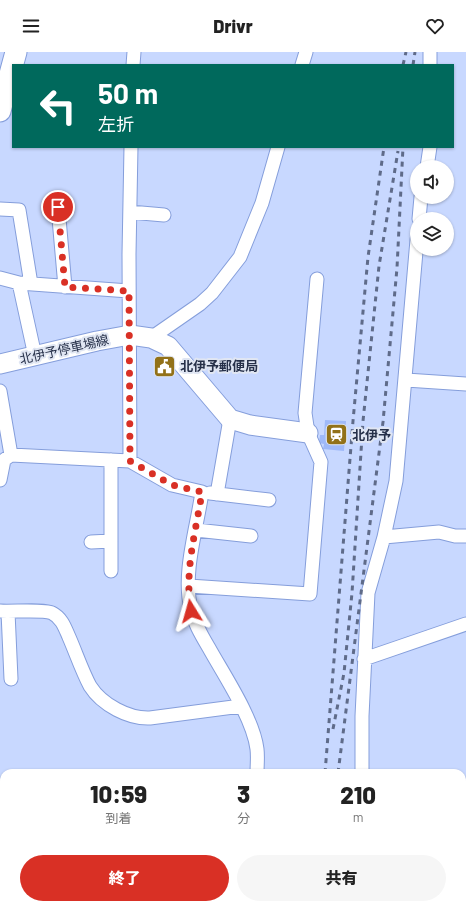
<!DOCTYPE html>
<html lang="ja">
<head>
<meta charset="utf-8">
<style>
  body { margin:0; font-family:Barlow,"Noto Sans JP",sans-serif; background:#f6f6f6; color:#222; height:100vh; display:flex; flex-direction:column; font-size:15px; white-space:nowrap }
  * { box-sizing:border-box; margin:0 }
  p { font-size:13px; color:#767676 }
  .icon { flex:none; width:22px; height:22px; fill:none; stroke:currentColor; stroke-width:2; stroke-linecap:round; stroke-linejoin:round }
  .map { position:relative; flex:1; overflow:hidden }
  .panel { position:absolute; left:0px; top:717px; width:466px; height:140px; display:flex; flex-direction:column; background:#fff; border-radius:12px 12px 0 0; box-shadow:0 1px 3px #0004 }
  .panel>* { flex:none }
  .top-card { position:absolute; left:12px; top:12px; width:442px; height:84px; border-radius:0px; box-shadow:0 1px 3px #0004; background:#00695c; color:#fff; overflow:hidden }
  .tools { position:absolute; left:410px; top:108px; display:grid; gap:8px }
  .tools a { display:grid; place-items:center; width:44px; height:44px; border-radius:50%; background:#fff; box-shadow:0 1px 3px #0004; font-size:20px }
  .pin { position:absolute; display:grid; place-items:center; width:34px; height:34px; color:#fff; margin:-17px; border:2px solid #fff; border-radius:50%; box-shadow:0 1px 4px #0007 }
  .me { position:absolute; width:44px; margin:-22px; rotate:352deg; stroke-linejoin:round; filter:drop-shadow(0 0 3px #0008) }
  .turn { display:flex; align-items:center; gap:14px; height:84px; padding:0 20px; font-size:18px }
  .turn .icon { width:52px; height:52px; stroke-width:2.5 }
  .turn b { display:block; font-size:28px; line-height:34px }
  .eta { display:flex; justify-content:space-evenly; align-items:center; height:68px; text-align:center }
  .eta b { font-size:24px; font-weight:800; line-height:28px }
  .cta { display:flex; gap:8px; margin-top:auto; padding:8px 20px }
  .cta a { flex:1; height:46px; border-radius:24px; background:#d93025; color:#fff; font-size:16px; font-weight:800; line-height:46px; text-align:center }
  .cta a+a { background:#f6f6f6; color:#222 }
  header { display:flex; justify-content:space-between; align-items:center; height:52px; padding:0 20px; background:#fff; font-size:18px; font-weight:800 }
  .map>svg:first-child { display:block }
</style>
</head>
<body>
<header><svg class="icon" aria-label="menu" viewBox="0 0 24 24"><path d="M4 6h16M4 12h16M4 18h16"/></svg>Drivr<svg class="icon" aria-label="heart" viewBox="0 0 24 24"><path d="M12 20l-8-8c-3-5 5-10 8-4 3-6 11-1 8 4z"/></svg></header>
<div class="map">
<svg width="466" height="857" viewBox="0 0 466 857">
  <rect width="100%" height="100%" fill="#c8d8ff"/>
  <path fill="#9fb9f9" d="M325,368L346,369L344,399L323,397L324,392L319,391L320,383H324Z"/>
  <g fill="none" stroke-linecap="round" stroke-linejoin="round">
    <defs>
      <path id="street" d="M133,13L134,0
        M302,13L306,0
        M430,13V0
        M131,95L129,202L130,409L172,433L202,440C197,476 182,522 191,557C194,571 202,584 209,596C224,623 253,666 257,697C258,705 257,713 257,721
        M427,115L430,95
        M58,155L65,235
        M0,157L19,158L31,232
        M130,160L164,163
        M419,167L421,145
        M0,226L19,231L129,239
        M19,231L35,304
        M151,286L200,252L212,241L240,205L262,151L278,95
        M406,328L466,332
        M0,339L11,403
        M0,428L4,408L11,403L130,409
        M210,441L269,448
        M217,442L230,367
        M196,478L251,484
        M384,485L439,480L455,484H466
        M91,490L111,489
        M111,519V408
        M189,534L310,542L321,410L308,381L305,361L317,227
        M0,559C11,560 44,557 52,561C62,566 65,576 69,585C76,601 82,619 90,634C102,653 129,667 150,666L241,654
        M8,560L11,627
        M364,607L466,572
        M362,721V664L368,541L384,485L396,429L417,188
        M0,758H4
        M272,853L273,857
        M381,857V853"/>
      <path id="secondary" d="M0,312L97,289L130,283L151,286L168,294L230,367L250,373L308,381"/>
      <path id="primary" d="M0,59L16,0"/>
    </defs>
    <use href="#street" stroke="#859edb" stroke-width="15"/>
    <use href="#secondary" stroke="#859edb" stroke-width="21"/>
    <use href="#primary" stroke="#859edb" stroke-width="23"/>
    <use href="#street" stroke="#fff" stroke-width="13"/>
    <use href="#secondary" stroke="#fff" stroke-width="19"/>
    <use href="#primary" stroke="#fff" stroke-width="21"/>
    <path stroke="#5f6b89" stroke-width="3" stroke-dasharray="5 5" stroke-linecap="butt" d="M403,13L406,0
      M413,13L415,0
      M333,677L344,621L352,541L363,369L379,214L398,99
      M325,721L353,369L368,205L384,95
      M338,721L383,370L397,216L403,95
      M315,857V853
      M326,857V853"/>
  </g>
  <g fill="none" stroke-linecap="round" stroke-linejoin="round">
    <path stroke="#d93025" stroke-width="7" stroke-dasharray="0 12.6" d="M58,155L65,235L129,239L130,409L172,433L202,440C196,479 184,519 191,559"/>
  </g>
  <defs>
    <symbol id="civic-square" viewBox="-11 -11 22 22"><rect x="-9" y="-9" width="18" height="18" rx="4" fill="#927118" stroke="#e0e6f3"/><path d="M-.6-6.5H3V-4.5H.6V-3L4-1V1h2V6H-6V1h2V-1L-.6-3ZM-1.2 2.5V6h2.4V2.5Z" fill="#fff"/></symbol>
    <symbol id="station-square" viewBox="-11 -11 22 22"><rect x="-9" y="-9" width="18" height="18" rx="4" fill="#927118" stroke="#e0e6f3"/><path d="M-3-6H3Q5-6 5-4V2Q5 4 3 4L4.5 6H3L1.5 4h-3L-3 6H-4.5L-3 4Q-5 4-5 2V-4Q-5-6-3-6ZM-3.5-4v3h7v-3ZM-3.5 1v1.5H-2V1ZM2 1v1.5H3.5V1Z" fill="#fff"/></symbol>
  </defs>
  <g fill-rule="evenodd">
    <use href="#civic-square" x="152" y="302" width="25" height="25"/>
    <use href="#station-square" x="324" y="370" width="25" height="25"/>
  </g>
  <g text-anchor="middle" stroke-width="4" stroke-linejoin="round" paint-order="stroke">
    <g font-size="13" fill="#263049" stroke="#e0e6f3">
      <text transform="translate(64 297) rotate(-13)" y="5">北伊予停車場線</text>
    </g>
    <g font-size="13" font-weight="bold" fill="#263049" stroke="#e0e6f3" text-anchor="start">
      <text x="180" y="319">北伊予郵便局</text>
      <text x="352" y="388">北伊予</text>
    </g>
  </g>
</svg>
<div class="tools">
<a><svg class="icon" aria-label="sound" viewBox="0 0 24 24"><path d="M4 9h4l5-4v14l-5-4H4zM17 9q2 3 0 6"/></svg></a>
<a><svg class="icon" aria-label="layers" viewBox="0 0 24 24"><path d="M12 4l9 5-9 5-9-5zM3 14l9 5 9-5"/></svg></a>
</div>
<div class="pin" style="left:58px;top:155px;background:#d93025"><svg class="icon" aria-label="arrive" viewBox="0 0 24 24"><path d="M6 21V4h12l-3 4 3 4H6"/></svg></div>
<svg class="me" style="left:191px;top:559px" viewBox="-20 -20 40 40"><path d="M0-17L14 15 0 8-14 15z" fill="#d93025" stroke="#fff" stroke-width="4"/></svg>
<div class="top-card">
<div class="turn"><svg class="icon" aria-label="left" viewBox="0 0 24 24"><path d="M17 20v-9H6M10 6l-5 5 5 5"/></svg><div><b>50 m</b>左折</div></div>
</div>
<section class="panel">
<div class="eta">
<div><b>10:59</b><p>到着</p></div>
<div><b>3</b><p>分</p></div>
<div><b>210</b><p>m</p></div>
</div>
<div class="cta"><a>終了</a><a>共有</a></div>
</section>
</div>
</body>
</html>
